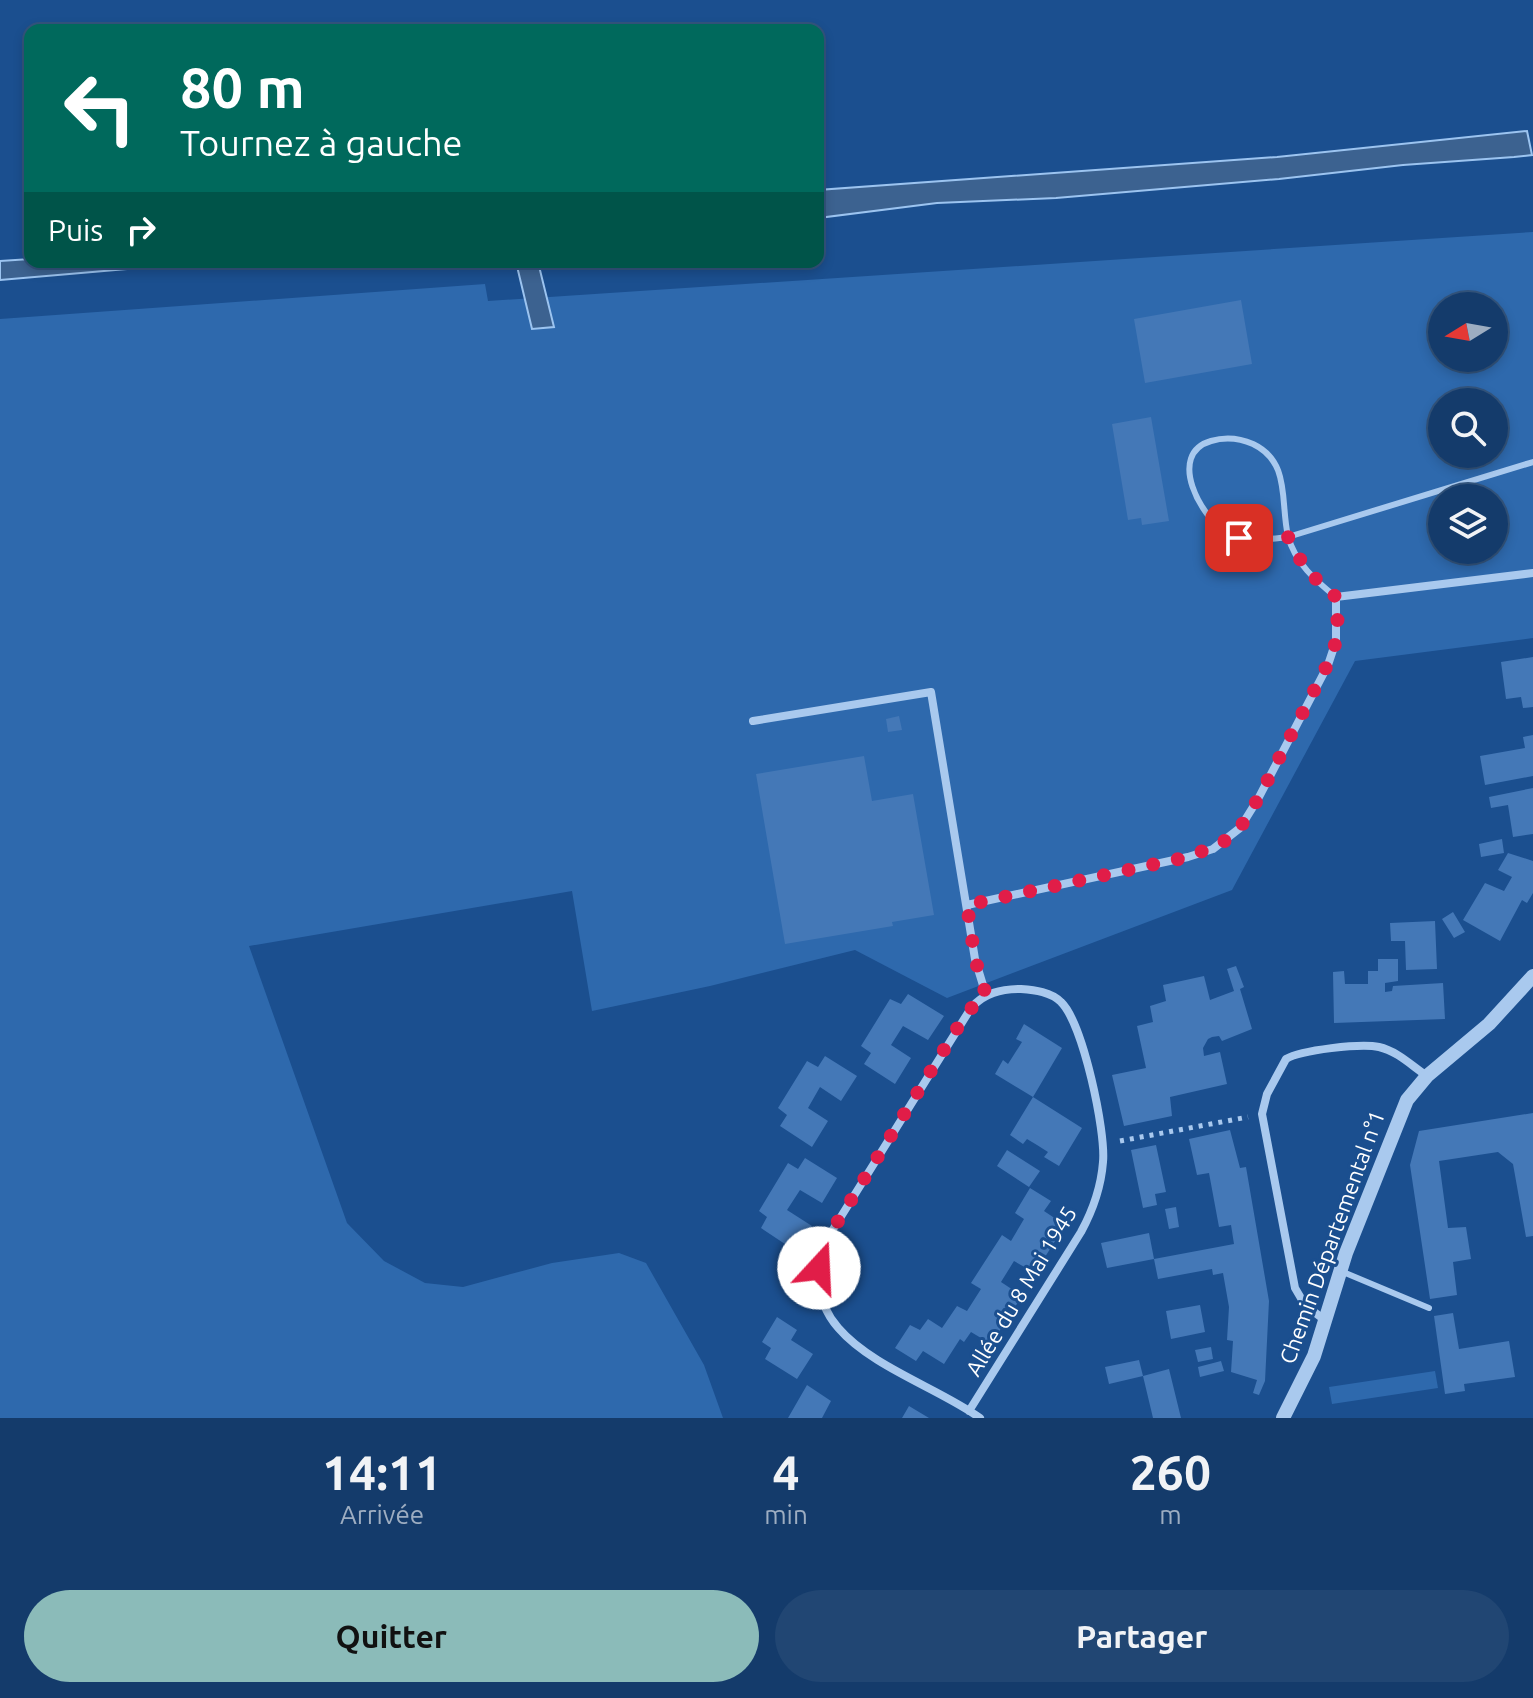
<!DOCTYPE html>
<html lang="fr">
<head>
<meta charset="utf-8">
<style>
  body { margin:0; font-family:Ubuntu,sans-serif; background:#214673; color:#f1f3f6; height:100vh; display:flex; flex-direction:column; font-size:30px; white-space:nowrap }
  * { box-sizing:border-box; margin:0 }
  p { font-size:26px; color:#9dadc1 }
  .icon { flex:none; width:44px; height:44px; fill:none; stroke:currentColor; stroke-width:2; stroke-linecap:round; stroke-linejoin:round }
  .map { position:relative; height:1418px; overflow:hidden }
  .side { display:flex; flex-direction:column; background:#143b6b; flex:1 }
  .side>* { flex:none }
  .guide { position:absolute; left:24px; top:24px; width:800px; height:244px; border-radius:16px; box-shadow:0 4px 12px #0003,0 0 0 2px #33557e; background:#00695c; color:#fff; overflow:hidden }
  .needle { width:52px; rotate:259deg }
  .buttons { position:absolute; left:1428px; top:292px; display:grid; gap:16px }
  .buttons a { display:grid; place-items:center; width:80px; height:80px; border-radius:50%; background:#143b6b; box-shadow:0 4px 12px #0003,0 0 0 2px #33557e; font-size:40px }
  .pin { position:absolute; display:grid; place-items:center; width:68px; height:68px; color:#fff; margin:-34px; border-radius:16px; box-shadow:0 4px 12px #0006 }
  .me { position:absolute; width:88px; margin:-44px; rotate:20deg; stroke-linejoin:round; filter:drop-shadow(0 0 6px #0008) }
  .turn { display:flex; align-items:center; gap:28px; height:168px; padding:0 24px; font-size:36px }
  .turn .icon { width:104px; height:104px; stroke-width:2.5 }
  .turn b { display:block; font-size:56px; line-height:68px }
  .then { display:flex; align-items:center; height:76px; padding:0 24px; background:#0003; gap:16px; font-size:30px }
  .eta { display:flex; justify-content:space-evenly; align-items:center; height:136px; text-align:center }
  .eta b { font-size:48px; font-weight:600; line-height:56px }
  .primary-button { display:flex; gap:16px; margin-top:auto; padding:16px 24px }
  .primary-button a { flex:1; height:92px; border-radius:48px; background:#8bbbb9; color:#111; font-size:32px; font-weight:600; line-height:92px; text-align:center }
  .primary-button a+a { background:#214673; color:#f1f3f6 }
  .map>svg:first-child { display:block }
</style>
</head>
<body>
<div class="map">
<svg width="1533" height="1418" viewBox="0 0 1533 1418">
  <rect width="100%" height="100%" fill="#1b4f8f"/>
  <path fill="#2e69ad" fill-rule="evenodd" d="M1533,232V638L1355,661L1232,890L947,998L855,950L710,986L592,1011L572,891L249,946L347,1223L384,1261L425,1283L463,1287L552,1263L619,1253L646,1263L704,1365L723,1418H0V319L485,284L488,301ZM1442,306H1494V358H1442ZM1442,402H1494V454H1442ZM1442,498H1494V550H1442Z
    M1435,1371L1438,1388L1332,1404L1329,1387Z"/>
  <path fill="#3c6290" stroke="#9cc4f0" stroke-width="2" d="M1527,131L1532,155L1514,157L1403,165L1279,179L1056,198L937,203L818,218V190L1277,157Z
    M30,259V262H208L0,280V261Z
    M516,262H538L554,327L532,329Z"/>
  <path fill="#4478b7" d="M1241,300L1252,364L1145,383L1134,319Z
    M1151,417L1169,521L1142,525L1141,518L1128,520L1112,424Z
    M1533,657V707L1523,708L1521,697L1506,699L1501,662Z
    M899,716L902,730L888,732L886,719Z
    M1533,735V776L1485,785L1480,756L1525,748L1523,737Z
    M864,756L872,801L913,794L934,915L892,922L893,926L785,944L756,774Z
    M1533,788V834L1513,837L1508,805L1491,808L1489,797Z
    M1502,839L1504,853L1481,857L1479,844Z
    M1508,853L1533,861V893L1527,903L1522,900L1500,941L1463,920L1485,883L1504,891L1512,877L1498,870Z
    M1453,912L1465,932L1454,938L1442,919Z
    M1435,921L1437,969L1406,970L1405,941H1391L1390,923Z
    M1378,959H1398V981L1385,983V992L1392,991L1393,986L1443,983L1445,1019L1334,1023L1333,972L1344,971L1345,984H1368V971H1378Z
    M1236,966L1244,987L1240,989L1252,1029L1222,1041L1219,1036L1212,1037L1208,1039L1203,1048L1204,1056L1220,1052L1227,1084L1170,1097L1172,1116L1124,1126L1112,1075L1146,1068L1137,1026L1153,1022L1150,1006L1166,1001L1163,985L1204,976L1210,1000L1234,991L1227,969Z
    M908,994L944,1016L928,1040L903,1026L891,1045L911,1058L895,1084L864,1064L871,1053L861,1046L890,999L901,1004Z
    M1024,1024L1062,1048L1033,1097L995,1074L1003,1060L1008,1064L1022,1042L1016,1039Z
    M825,1056L857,1076L841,1101L820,1087L808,1108L828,1121L812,1147L780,1126L787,1115L778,1108L807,1061L818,1067Z
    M1033,1097L1082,1128L1059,1166L1044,1157L1048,1152L1037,1145L1027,1139L1023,1144L1010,1135Z
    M1533,1113V1236L1526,1237L1513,1164L1498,1152L1439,1161L1448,1228L1466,1227L1471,1259L1453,1262L1457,1295L1430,1299L1410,1165L1419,1131Z
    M1230,1130L1240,1168L1246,1167L1269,1301L1265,1381L1259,1395L1253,1393L1257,1380L1231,1372L1233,1341L1227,1340L1229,1307L1223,1273L1213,1275L1212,1269L1158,1279L1154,1259L1234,1244L1231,1225L1219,1227L1209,1173L1197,1175L1189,1139Z
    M1156,1145L1166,1192L1155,1194L1157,1205L1143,1208L1131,1150Z
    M1007,1150L1040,1171L1029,1187L997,1166Z
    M805,1158L837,1178L822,1203L800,1190L787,1210L812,1226L797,1252L761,1228L767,1217L759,1211L788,1163L798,1169Z
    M1030,1188L1051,1201L1044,1211L1065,1225L1035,1273L1014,1261L1001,1282L1022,1296L991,1344L971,1332L964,1342L960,1339L944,1364L923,1351L916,1361L895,1348L910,1325L920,1330L928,1319L942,1328L957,1306L967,1311L981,1289L971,1283L1002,1235L1011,1241L1024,1219L1015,1213Z
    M1176,1207L1179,1227L1169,1229L1165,1209Z
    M1149,1233L1154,1259L1107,1268L1101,1243Z
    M1200,1305L1205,1332L1171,1339L1166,1311Z
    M1453,1313L1459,1349L1509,1341L1515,1377L1464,1384L1465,1391L1445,1394L1434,1316Z
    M777,1317L797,1330L791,1340L813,1354L797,1379L765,1359L771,1348L762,1342Z
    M1211,1347L1213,1359L1198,1362L1195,1350Z
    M1139,1360L1143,1376L1109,1384L1105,1367Z
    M1221,1361L1224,1371L1200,1377L1198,1367Z
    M1169,1369L1181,1418H1153L1143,1376Z
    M807,1385L831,1401L822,1418H788Z
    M909,1406L929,1418H902Z"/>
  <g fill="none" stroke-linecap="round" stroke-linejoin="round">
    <path stroke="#a9c9ee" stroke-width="5" stroke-dasharray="4 6" stroke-linecap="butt" d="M1120,1141L1248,1117"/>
    <path stroke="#a9c9ee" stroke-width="6" d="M1336,597C1316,581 1295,563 1288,536C1280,502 1291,462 1253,444C1239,438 1225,437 1211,441C1166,454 1201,519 1228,533C1247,543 1269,539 1288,537L1533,462
      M1343,1272L1429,1308"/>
    <path stroke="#a9c9ee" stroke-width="8" d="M753,721L931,692L975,959L986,995
      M967,905L1188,857L1213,849L1240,828L1258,799L1328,665L1336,641V597L1533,573
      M1326,1321L1305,1305L1295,1288L1262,1114L1267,1094L1286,1059C1301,1050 1361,1043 1379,1047C1397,1051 1412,1066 1427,1076
      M969,1411L1081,1232C1093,1210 1101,1188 1103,1162C1106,1132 1083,1023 1061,1002C1051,992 1035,990 1021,989C1001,989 984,993 971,1008L832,1231C776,1342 915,1371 980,1418"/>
    <path stroke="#a9c9ee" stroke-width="14" d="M1283,1418L1314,1356L1346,1253L1407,1100L1427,1076L1489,1024L1533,976"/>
  </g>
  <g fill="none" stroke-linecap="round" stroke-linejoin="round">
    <path stroke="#e11d48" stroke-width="14" stroke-dasharray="0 25.2" d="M819,1268L832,1231L963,1019L977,1001L986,995L975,959L967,905L1188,857L1222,843L1240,828L1258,799L1333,654L1338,629L1336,597L1306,570L1288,537L1260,540L1239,538"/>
  </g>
  <g text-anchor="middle" stroke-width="6" stroke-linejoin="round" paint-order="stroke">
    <g font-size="22" fill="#fff" stroke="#1b4f8f">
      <text transform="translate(1332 1237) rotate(-70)" y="8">Chemin Départemental n°1</text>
      <text transform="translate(1021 1291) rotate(-59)" y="8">Allée du 8 Mai 1945</text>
    </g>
  </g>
</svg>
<div class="buttons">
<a><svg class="needle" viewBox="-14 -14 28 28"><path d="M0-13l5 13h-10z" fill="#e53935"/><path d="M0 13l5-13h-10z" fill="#9dadc1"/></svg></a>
<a><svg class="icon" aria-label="search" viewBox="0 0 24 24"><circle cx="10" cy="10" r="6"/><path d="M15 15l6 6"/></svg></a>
<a><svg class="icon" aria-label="layers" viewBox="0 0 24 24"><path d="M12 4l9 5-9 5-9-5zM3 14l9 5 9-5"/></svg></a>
</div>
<div class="pin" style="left:1239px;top:538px;background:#d93025"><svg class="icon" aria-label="arrive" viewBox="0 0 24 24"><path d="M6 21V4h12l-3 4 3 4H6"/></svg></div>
<svg class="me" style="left:819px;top:1268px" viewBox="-20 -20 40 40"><circle r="19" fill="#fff"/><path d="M0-13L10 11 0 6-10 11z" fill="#e11d48"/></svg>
<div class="guide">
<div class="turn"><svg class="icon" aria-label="left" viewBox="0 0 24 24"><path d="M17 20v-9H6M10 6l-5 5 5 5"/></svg><div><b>80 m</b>Tournez à gauche</div></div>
<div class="then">Puis<svg class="icon" aria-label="right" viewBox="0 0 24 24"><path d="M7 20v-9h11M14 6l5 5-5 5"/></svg></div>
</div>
</div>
<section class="side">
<div class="eta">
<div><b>14:11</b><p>Arrivée</p></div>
<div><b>4</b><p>min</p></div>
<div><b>260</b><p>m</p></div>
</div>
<div class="primary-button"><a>Quitter</a><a>Partager</a></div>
</section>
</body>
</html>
